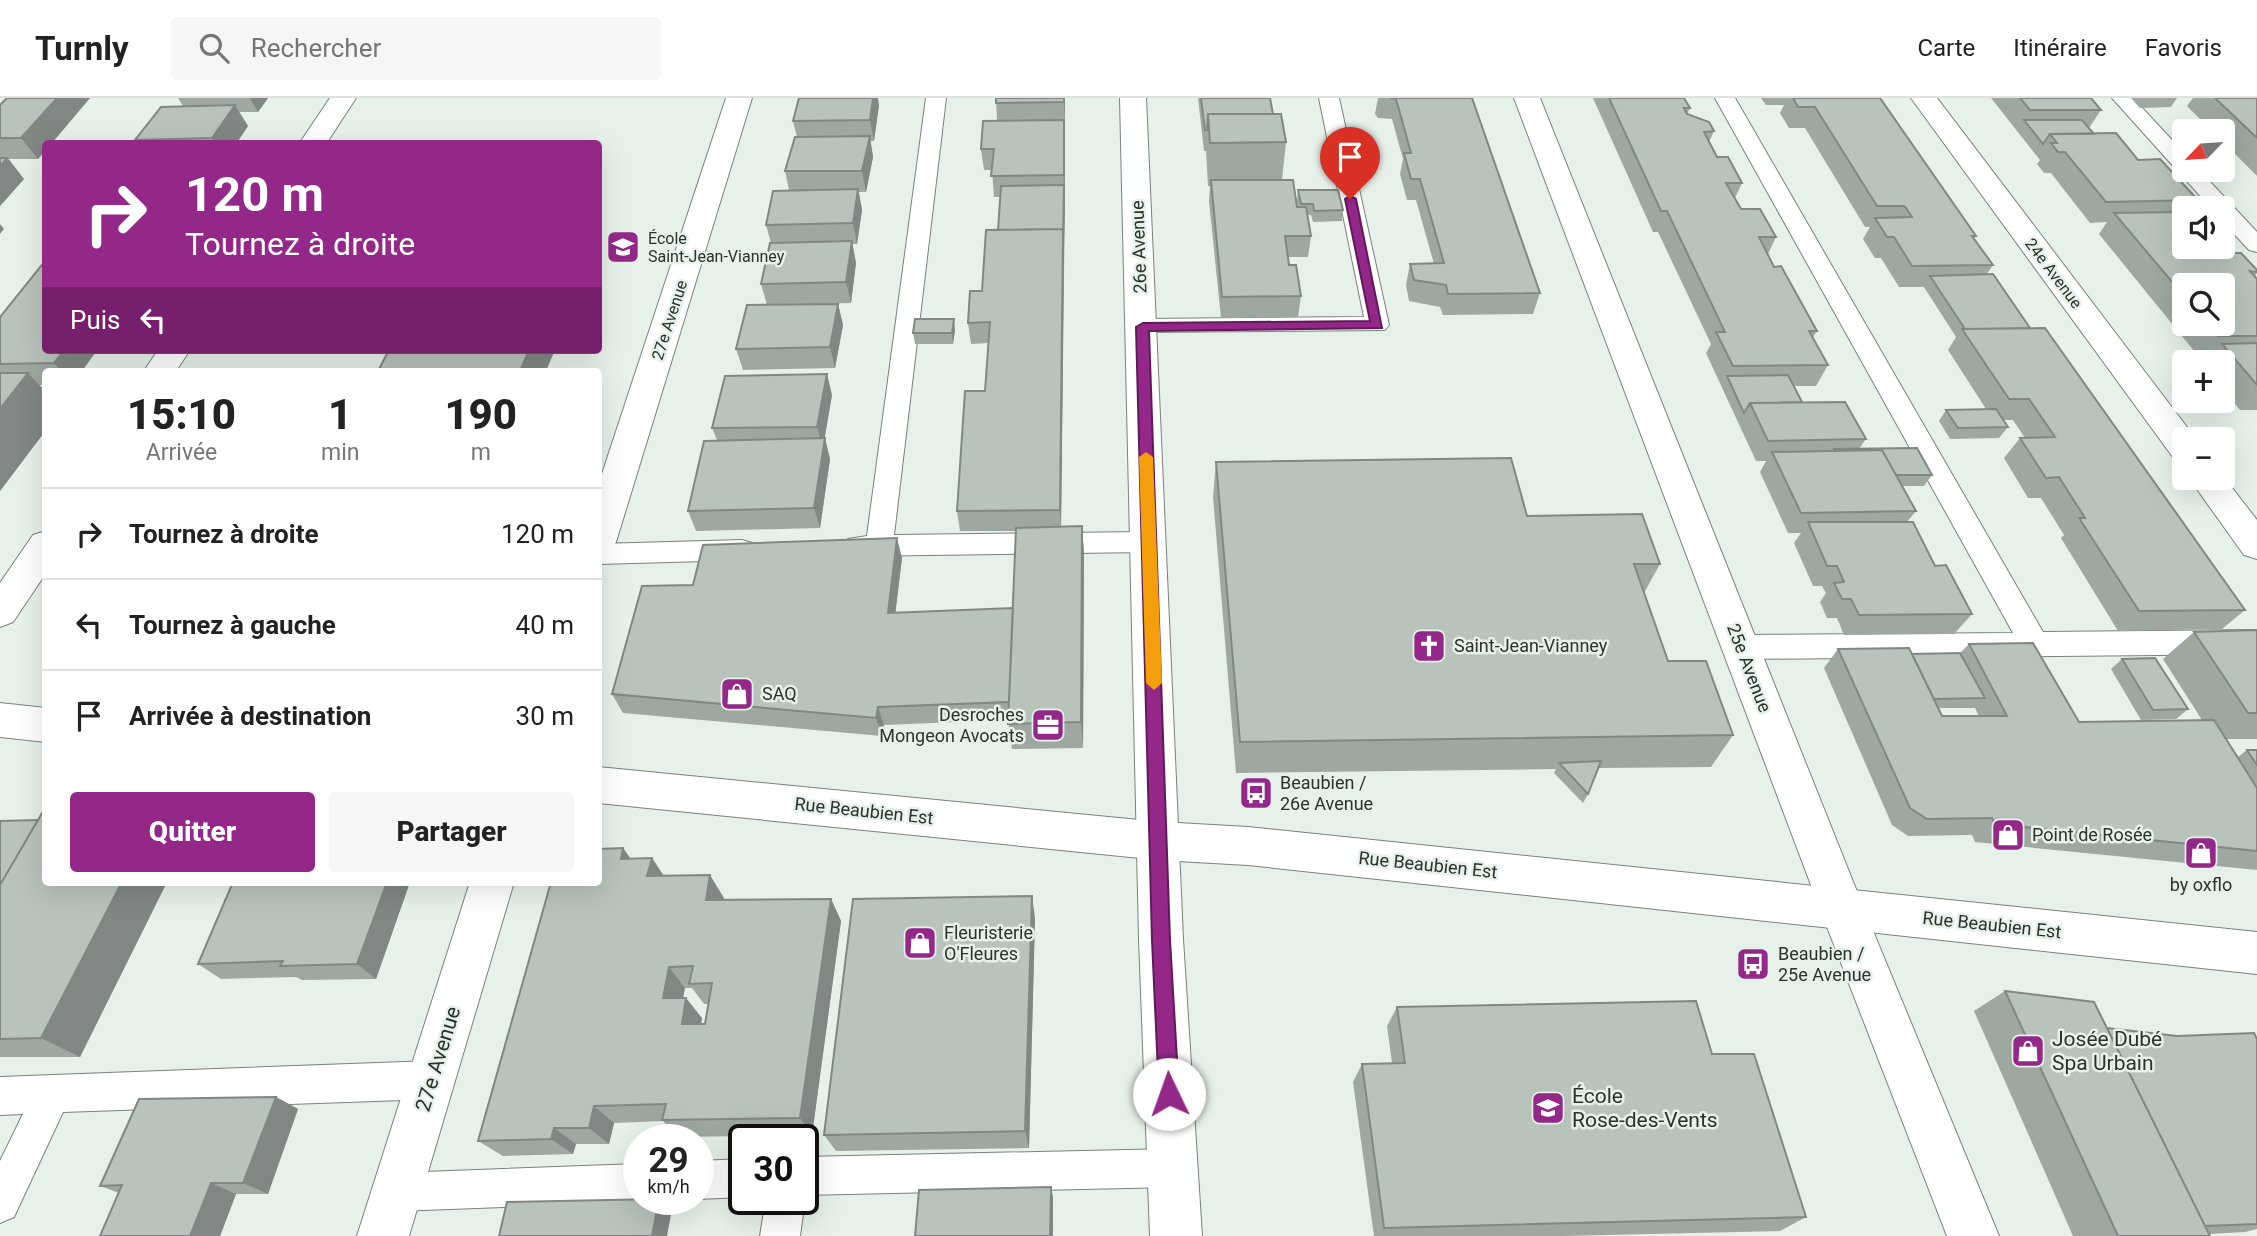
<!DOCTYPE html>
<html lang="fr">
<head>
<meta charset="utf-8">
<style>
  body { margin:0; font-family:Roboto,sans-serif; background:#f6f6f6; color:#222; height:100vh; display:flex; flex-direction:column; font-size:26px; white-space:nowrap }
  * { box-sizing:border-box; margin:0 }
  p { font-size:23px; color:#767676 }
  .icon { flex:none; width:38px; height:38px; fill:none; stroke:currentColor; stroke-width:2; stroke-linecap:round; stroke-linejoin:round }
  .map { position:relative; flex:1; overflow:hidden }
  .panel { position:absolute; left:42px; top:270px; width:560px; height:518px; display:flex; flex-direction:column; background:#fff; border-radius:7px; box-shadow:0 7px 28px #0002 }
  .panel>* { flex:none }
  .hud { position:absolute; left:42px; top:42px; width:560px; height:214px; border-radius:7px; box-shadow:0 7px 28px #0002; background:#942889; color:#fff; overflow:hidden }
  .needle { width:46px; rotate:245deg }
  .controls { position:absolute; left:2172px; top:21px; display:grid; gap:14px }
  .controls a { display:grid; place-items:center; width:63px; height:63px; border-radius:7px; background:#fff; box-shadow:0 7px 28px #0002; font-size:35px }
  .speed { position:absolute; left:623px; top:1026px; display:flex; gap:14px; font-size:35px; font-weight:700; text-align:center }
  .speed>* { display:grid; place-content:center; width:91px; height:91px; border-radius:50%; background:#fff; box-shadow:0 7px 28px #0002; line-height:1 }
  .speed small { font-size:18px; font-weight:400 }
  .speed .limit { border:4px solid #111; border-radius:10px; background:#fff; color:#111 }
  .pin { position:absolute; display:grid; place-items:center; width:60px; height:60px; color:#fff; margin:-72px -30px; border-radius:50% 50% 50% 0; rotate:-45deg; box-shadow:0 0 7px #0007 }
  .pin .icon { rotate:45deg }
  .me { position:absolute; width:77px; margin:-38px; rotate:357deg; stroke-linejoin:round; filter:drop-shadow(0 0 5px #0008) }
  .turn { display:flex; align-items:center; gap:24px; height:147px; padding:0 28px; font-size:32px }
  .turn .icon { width:91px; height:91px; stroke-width:2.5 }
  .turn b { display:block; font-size:49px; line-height:60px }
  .then { display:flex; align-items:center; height:66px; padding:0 28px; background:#0003; gap:14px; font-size:26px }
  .eta { display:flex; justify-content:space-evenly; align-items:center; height:119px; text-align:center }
  .eta b { font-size:42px; font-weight:800; line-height:49px }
  .action { display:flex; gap:14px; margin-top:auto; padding:14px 28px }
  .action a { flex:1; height:80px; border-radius:7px; background:#942889; color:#fff; font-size:28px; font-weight:800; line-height:80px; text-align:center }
  .action a+a { background:#f6f6f6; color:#222 }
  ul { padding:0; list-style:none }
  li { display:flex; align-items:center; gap:21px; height:91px; padding:0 28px; border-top:2px solid #e0e0e0 }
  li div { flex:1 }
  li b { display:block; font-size:26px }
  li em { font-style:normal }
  header { display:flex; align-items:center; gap:42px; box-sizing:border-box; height:98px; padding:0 35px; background:#fff; border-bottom:2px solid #e0e0e0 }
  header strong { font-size:33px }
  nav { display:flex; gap:38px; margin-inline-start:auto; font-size:24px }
  .search { width:490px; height:63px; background:#f6f6f6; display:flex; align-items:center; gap:18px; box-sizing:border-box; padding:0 24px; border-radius:7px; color:#767676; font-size:26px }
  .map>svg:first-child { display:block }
</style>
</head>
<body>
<header>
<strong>Turnly</strong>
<div class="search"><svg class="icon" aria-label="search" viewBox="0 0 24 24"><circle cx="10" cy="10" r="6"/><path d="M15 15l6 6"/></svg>Rechercher</div>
<nav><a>Carte</a><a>Itinéraire</a><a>Favoris</a></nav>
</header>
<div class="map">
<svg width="2257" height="1138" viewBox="0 0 2257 1138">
  <rect width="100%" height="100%" fill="#e6f1e9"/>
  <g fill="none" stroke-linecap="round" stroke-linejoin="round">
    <defs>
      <path id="service" d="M926,0H946L894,437L1148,434L1158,437L1162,444L1158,451L1148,454L858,458L848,455L844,448L848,441L867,438Z
        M1319,0H1339L1389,227L1385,232L1135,234L1131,229L1135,224L1143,221L1364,219Z
        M1715,0H1735L2043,534L2257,532V556L1741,561L1731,557L1726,549L1731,541L1741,537L2013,535Z
        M2112,0H2133L2184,55V72H2199L2257,134V154L2249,152L2222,123V110H2211Z
        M742,442L752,445L756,452L752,459L742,462L598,466V446Z
        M432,963L445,969L451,982L445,995L432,1001L63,1014L14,1119L0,1125V1063L23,1016L0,1017V979Z
        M1172,1051L1186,1056L1191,1070L1186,1084L1172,1089L803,1097V1059Z
        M744,1061V1099L698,1101H696L698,1063Z
        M639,1066V1101H648L639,1104L397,1113L383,1108L378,1094L383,1080L397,1075Z
        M803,1098L805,1101L800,1138H760L766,1101H803Z"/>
      <path id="minor" d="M330,0H356L326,46H299Z
        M726,0H752L616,444L611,453L598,457V388Z
        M1120,0H1146L1183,841L1202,1138H1150L1139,841Z
        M1514,0H1540L1864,811L1999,1138H1947L1820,811Z
        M1911,0H1937L2196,341H2184V362L2172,358Z
        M158,252H190L176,273H144Z
        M2222,377L2257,422V461L2244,457L2189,380H2222Z
        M46,433V475L13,524L0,529V485L33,437Z
        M470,784H514L409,1138H357Z"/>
      <path id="tertiary" d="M0,605L46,610V644L0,639Z
        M598,669L1160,724L1248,729L2257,834V876L1248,767L1160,762L598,705Z"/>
    </defs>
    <use href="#service" stroke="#79827b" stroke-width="2"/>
    <use href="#minor" stroke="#79827b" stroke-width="2"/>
    <use href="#tertiary" stroke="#79827b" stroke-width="2"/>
    <use href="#service" fill="#fff" fill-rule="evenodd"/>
    <use href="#minor" fill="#fff" fill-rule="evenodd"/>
    <use href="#tertiary" fill="#fff" fill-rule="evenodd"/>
  </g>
  <path fill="#9ea8a1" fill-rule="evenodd" d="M7,0H90L51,46H46V52L38,61H9L24,81L0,108V7Z
    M178,0H268L258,14H239L248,28L236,46H138L135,42L183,8Z
    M996,0H1065V25H1064L1065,98L1061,429L1082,428L1084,456L1083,650L1012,651L1008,622L884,627L882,638L623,615L612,596L693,487L902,460L895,515L1013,510L1016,433H960L957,413L985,293L988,245L971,246L968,225L982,193L998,132L1000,99H994L992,72H984L981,51L997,22Z
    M1198,0H1270L1273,16L1286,44L1282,82L1297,109H1298L1297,103L1298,92L1343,112L1342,123L1313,124L1311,117H1307L1311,138L1308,159H1288L1289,167L1301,198L1298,219L1221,220L1209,103L1210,88H1208L1206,53H1204Z
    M1378,0H1472L1540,195L1533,216L1443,217L1440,209L1409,203L1406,187L1410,166H1434L1416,102H1407L1400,76L1403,61L1392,21L1378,20L1375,16Z
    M1593,0H1684L1690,10L1687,16L1714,33L1709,44L1717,59L1742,85L1735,100L1741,111L1776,139L1768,156L1774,169L1817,233L1813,239L1828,267L1816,288H1794L1802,304L1866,341L1859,351L1932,377L1924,388H1902L1916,413L1907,424L1935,468L1972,516L1954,536L1844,537L1837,520H1827L1820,504L1826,495L1822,488H1813L1794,445L1801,435H1788L1760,374L1766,363H1756L1706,255L1711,246L1658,134H1653Z
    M1761,0H1880L1976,138L1974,141L1993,167L1986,177L2030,230L2245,512L2222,531L2118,533L2061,440L2064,437L2041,400H2028L2004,360L2020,340H2025L2013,322H2003L2008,329L1999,340L1950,341L1939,323L1946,312L1986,311L1948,252L1956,239L1924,189H1899L1881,160H1875L1863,141L1870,129H1865L1805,30H1789L1780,15L1784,7H1766Z
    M1991,0H2091L2101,12L2089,30L2094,36L2138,62L2198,102L2192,110H2184V149H2201L2200,150L2205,155L2257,172V175L2255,178L2257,181V312H2240L2222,290V264H2205L2210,259H2199L2099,136L2107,124L2090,125L2051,75H2044L2037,66L2040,62ZM2184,187L2222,226H2184Z
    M2131,0H2177L2171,9L2140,10Z
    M2193,0H2257V78L2222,43V33H2212L2187,8Z
    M879,7L874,43H870L873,59L866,94H859L862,112L857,146H852L856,165L851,205L767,207L761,186L771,145L766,127L789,92L785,73L797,39L793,23Z
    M838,206L843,227L835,270L743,272L736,251Z
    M0,219L46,252H97L82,273H46V287H39L46,294V332L0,393Z
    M955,232L953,246H915L913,235Z
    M832,297L824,340L830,361L820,430L696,433L688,413L717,342L712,330Z
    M1216,364L1527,418L1660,466L1644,495L1668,563L1733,637L1711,669L1598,670L1588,696L1583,705L1554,675L1556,671L1236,675L1213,399Z
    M2257,532V641H2226L2238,659L2247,652H2257V772L1975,744L1972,737L1908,738L1892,727L1824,570L1838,551L1912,556L1960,555L1969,546L2079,624L2202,622L2163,561L2194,534ZM1939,610H1975L1979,618H1942Z
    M2122,561L2188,611L2176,621L2141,622L2111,571Z
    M0,723L46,784H167L80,959H0Z
    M623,750L630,760H652L664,778L724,800V802L831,801L841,823L812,1037L679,1039L663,1023L614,1025L609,1046H576L573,1056L503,1058L478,1043ZM685,890H692L704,906H709L705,926H701L702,920L683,900Z
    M233,784H410L376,881L302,882L296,879L221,881L198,866Z
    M1035,820L1029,1050L836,1053L824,1037Z
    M2005,893L2107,930L2177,938L2257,941V1131L2245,1134L2209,1136L2210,1138H2073L1974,913Z
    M1397,909L1712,956L1806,1119L1780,1133L1564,1138H1374L1353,984L1362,966L1392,965L1387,928Z
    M276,999L298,1011L268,1096H236L220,1138H100L119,1095L100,1088Z"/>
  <path fill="#818883" d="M57,0H90L51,46H46V52L38,61L21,40Z
    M250,0H268L258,14Z
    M873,0H878L879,7L874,43L870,22Z
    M1064,0H1065V25L1064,4Z
    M235,7L248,28L236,46H215L212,40Z
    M1064,22L1065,98L1064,152L1063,141Z
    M870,38L873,59L866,94L862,73Z
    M7,60L24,81L0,108V68Z
    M858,91L862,112L857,146L853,125Z
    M0,126L4,131L0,136Z
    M1063,131L1064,152L1061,432L1060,412Z
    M852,143L856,165L851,205L846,184Z
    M838,206L843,227L835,270L830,249Z
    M954,221L955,232L953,246L952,235Z
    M64,252H97L82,273H61L54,265Z
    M529,252H555L546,273H520Z
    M28,275L46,294V332L0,393V311Z
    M827,276L832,297L823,350L817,329Z
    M825,340L830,361L820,430L814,410Z
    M1082,428L1084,456L1083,650L1081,624Z
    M897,440L902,460L893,535L888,515Z
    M878,609L884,627L882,638L876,620Z
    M623,750L639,773L621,761Z
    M652,760L667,783L647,778Z
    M710,777L724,800L720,824L706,802Z
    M122,784H167L80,959L41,940Z
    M387,784H410L376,881L357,866Z
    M1032,798L1035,820L1029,1050L1025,1033Z
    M831,801L841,823L812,1037L800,1020Z
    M669,869L685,890L679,920L663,900Z
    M686,900L702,920L698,945L682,926Z
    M276,999L298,1011L268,1096L243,1085Z
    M594,1008L614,1025L609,1046L589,1030Z
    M554,1030L576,1046L573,1056L551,1041Z
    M211,1085L236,1096L220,1138H190Z
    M1051,1089L1053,1099V1138H1050Z
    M659,1101L672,1111L667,1138H652Z"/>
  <path fill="#b8c3bb" stroke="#818883" stroke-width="2" fill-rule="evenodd" d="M7,0H57L21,40H0V7Z
    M799,0H873L870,22L793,23Z
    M996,0H1064V4L996,5Z
    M1201,0H1270L1273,16H1208L1207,32H1205Z
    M1390,0H1472L1540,195L1448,196L1446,187L1414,182L1410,166L1444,165L1420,81H1411L1404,55H1411L1396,1Z
    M1609,0H1684L1690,10H1684L1687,16L1709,24L1714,33L1704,34L1717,59H1728L1742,85H1726L1741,111H1760L1776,139H1759L1774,169L1781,168L1817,233H1809L1828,267L1733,268L1716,234H1725L1667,113H1661Z
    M1793,0H1880L1976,138H1972L1993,167L1912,168L1894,139H1887L1875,120L1912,119L1906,110L1904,108H1877L1815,9H1798Z
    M2020,0H2091L2101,12H2030Z
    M2215,0H2257V40Z
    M235,7L212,40L135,42L161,9Z
    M1208,16H1281L1286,44L1210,45Z
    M1064,22V77L991,78L994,51H981L983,23Z
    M2024,22H2082L2094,36H2050L2043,46Z
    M2116,35L2138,62L2160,61L2198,102L2106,104L2065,54H2058L2051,45H2057L2050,36Z
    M870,38L862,73H785L795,39Z
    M0,60H7L0,68Z
    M1211,82H1293L1297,109H1306L1311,138H1285L1289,167H1296L1301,198L1222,199Z
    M1064,87L1063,141V131L998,132L1001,88Z
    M858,91L853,125L766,127L773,93Z
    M1298,92H1338L1343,112L1314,113L1313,106H1301Z
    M2184,114V149H2200L2205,155H2241L2257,172V174L2250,173L2257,181V238H2218L2207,226H2222V187H2184V198L2114,115Z
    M1063,131L1060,412L957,413L965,293H985L990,224L968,225L970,193H982L986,132Z
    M852,143L846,184L761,186L770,145Z
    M45,163L46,252H64L54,265L0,266V219Z
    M1993,176L2030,230L1965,231L1930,178Z
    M838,206L830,249L736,251L747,207Z
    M915,221H954L952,235H913Z
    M2045,230L2245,512L2139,513L2079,420H2085L2059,379L2046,380L2020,340L2055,339L2029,301H2009L1962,231Z
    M2257,245V287L2222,246Z
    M389,252H529L520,273H378Z
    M0,275H28L0,311Z
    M827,276L817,329L712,330L725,278Z
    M1788,277L1802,304L1750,305L1744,315L1727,278Z
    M1845,304L1866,341L1768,343L1750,305Z
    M1996,311L2008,329L1958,330L1946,312Z
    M825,340L814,410L688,413L704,343Z
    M1917,350L1932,377H1896L1882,352L1835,353L1834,351Z
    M1882,352L1916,413L1801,415L1772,354Z
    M1511,360L1527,418L1642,416L1660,466H1634L1668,563H1706L1733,637L1240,644L1216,364Z
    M1808,424H1913L1935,468L1946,467L1972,516L1859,517L1851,501H1842L1834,485L1844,484L1837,468H1827Z
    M1082,428L1081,624L1008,626L1016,430Z
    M897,440L888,515L1013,510L1009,604L878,609L876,620L612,596L642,488L693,487L703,447Z
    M2257,532V615H2248L2194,534Z
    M2033,545L2079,624L2214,622L2257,690V753L1995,726L1992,720L1927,721L1910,710L1838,551L1909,550L1942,618H2007L1969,546Z
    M1960,555L1985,600L1934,601L1912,556Z
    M2155,560L2188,611L2153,612L2122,561Z
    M2247,652H2257V667Z
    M1601,663L1588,696L1559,665Z
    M42,715H46V784H122L41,940L0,941V787Z
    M38,722L0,787V723Z
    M623,750L621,761L652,760L647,778L710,777L706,802L831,801L800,1020L662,1022L666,1006L594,1008L589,1030H554L551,1041L478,1043L551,784H598V751ZM693,868L689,886L712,885L705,926H682L686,900H663L669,869Z
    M233,784H387L357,866L280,868L283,863L198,866Z
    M1032,798L1025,1033L824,1037L853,801Z
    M2005,893L2094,904L2210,1138H2118Z
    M1696,903L1712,956H1754L1806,1119L1384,1130L1362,966L1405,965L1397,909Z
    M2107,930L2177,938L2254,935L2257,941V1126L2205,1128Z
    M276,999L243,1085H211L190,1138H100L122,1087L100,1088L139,1001Z
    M1051,1089L1050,1138H915L919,1092Z
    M659,1101L652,1138H499L507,1104Z"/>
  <path fill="#942889" stroke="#601a59" stroke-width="2" d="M1350,98L1356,101L1382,230L1149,233L1170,842L1179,996L1176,1003L1169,1006L1162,1003L1159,996L1152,842L1136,229L1143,225L1370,223L1345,101Z"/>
  <path fill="#f59e0b" d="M1146,354L1153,359L1162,585L1154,592L1146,585L1139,359Z"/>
  <defs>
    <symbol id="school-square" viewBox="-11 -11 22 22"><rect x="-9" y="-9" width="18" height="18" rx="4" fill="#942889" stroke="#e6f1e9"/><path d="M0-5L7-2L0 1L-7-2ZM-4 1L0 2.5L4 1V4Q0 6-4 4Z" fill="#fff"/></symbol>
    <symbol id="church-square" viewBox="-11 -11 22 22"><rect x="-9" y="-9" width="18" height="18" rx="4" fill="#942889" stroke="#e6f1e9"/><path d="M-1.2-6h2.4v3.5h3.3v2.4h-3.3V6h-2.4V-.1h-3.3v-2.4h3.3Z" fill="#fff"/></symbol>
    <symbol id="shop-square" viewBox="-11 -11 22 22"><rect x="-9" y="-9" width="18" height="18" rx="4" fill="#942889" stroke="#e6f1e9"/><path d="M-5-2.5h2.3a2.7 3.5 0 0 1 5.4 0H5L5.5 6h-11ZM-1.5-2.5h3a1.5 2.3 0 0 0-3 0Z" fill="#fff"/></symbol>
    <symbol id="office-square" viewBox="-11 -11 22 22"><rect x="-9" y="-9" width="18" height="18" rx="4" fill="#942889" stroke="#e6f1e9"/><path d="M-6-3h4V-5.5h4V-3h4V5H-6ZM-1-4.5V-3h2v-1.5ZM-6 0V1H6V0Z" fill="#fff"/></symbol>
    <symbol id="bus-square" viewBox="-11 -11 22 22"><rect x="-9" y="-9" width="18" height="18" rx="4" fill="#942889" stroke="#e6f1e9"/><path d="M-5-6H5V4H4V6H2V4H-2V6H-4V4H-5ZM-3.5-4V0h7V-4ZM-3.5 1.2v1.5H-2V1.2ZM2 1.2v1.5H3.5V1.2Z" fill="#fff"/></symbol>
  </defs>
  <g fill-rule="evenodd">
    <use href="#school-square" x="604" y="130" width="38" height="38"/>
    <use href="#church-square" x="1410" y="529" width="38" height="38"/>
    <use href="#shop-square" x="718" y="577" width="38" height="38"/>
    <use href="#office-square" x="1029" y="608" width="38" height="38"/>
    <use href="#bus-square" x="1237" y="676" width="38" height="38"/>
    <use href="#shop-square" x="1989" y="718" width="38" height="38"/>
    <use href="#shop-square" x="2182" y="736" width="38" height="38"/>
    <use href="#shop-square" x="901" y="826" width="38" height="38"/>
    <use href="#bus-square" x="1734" y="847" width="38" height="38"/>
    <use href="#shop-square" x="2009" y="934" width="38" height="38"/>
    <use href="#school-square" x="1529" y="991" width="38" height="38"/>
  </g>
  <g text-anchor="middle" stroke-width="5" stroke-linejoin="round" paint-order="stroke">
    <g font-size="16" fill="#2d312e" stroke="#e6f1e9" text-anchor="start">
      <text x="648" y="146">École<tspan x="648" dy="18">Saint-Jean-Vianney</tspan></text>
    </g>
    <g font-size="16" fill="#2d312e" stroke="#e6f1e9">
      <text transform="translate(2054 175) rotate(53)" y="6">24e Avenue</text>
      <text transform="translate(669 222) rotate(-72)" y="6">27e Avenue</text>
    </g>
    <g font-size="18" fill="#2d312e" stroke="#e6f1e9">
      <text transform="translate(1139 149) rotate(-92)" y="6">26e Avenue</text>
      <text transform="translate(1749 570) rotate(69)" y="6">25e Avenue</text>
      <text transform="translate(864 713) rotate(6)" y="6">Rue Beaubien Est</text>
      <text transform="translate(1428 767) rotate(6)" y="6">Rue Beaubien Est</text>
      <text transform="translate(1992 827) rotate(6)" y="6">Rue Beaubien Est</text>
    </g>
    <g font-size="18" fill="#2d312e" stroke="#e6f1e9" text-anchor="start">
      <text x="1454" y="554">Saint-Jean-Vianney</text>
      <text x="762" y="602">SAQ</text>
      <text x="1024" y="623" text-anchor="end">Desroches<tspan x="1024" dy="21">Mongeon Avocats</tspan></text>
      <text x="1280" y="691">Beaubien /<tspan x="1280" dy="21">26e Avenue</tspan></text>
      <text x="2032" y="743">Point de Rosée</text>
      <text x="2201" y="793" text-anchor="middle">by oxflo</text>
      <text x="944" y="841">Fleuristerie<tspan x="944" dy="21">O'Fleures</tspan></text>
      <text x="1778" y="862">Beaubien /<tspan x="1778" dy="21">25e Avenue</tspan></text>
    </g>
    <g font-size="21" fill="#2d312e" stroke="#e6f1e9" text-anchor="start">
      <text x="2052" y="948">Josée Dubé<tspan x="2052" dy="24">Spa Urbain</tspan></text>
      <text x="1572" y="1005">École<tspan x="1572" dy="24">Rose-des-Vents</tspan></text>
    </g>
    <g font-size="21" fill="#2d312e" stroke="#e6f1e9">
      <text transform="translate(438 961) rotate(-73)" y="7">27e Avenue</text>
    </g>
  </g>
</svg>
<div class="controls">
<a><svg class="needle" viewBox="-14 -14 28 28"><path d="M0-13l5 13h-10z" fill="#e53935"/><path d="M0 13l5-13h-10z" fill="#767676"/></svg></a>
<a><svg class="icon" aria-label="sound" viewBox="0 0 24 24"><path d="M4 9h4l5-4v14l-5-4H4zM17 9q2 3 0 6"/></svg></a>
<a><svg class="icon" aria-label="search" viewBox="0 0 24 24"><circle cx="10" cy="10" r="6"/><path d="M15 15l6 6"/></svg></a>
<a>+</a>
<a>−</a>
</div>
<div class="speed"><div>29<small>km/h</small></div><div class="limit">30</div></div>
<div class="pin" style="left:1350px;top:101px;background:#d93025"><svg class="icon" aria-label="arrive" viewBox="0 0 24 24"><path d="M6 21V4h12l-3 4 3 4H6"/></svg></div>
<svg class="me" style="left:1169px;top:996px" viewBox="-20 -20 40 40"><circle r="19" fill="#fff"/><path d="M0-13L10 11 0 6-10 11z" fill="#942889"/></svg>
<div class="hud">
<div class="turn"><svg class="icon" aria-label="right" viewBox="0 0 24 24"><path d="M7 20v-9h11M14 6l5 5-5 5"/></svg><div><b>120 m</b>Tournez à droite</div></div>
<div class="then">Puis<svg class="icon" aria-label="left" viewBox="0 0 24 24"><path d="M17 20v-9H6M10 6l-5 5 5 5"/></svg></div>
</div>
<section class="panel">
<div class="eta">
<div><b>15:10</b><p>Arrivée</p></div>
<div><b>1</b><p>min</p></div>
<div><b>190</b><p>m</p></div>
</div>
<ul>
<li><svg class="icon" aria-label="right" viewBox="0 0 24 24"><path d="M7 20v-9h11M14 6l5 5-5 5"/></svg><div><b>Tournez à droite</b></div><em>120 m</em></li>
<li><svg class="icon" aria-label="left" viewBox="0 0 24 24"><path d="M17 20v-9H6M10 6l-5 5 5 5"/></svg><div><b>Tournez à gauche</b></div><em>40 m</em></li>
<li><svg class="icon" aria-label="arrive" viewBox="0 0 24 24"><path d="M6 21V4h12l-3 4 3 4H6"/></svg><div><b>Arrivée à destination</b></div><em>30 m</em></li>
</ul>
<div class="action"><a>Quitter</a><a>Partager</a></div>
</section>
</div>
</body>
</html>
